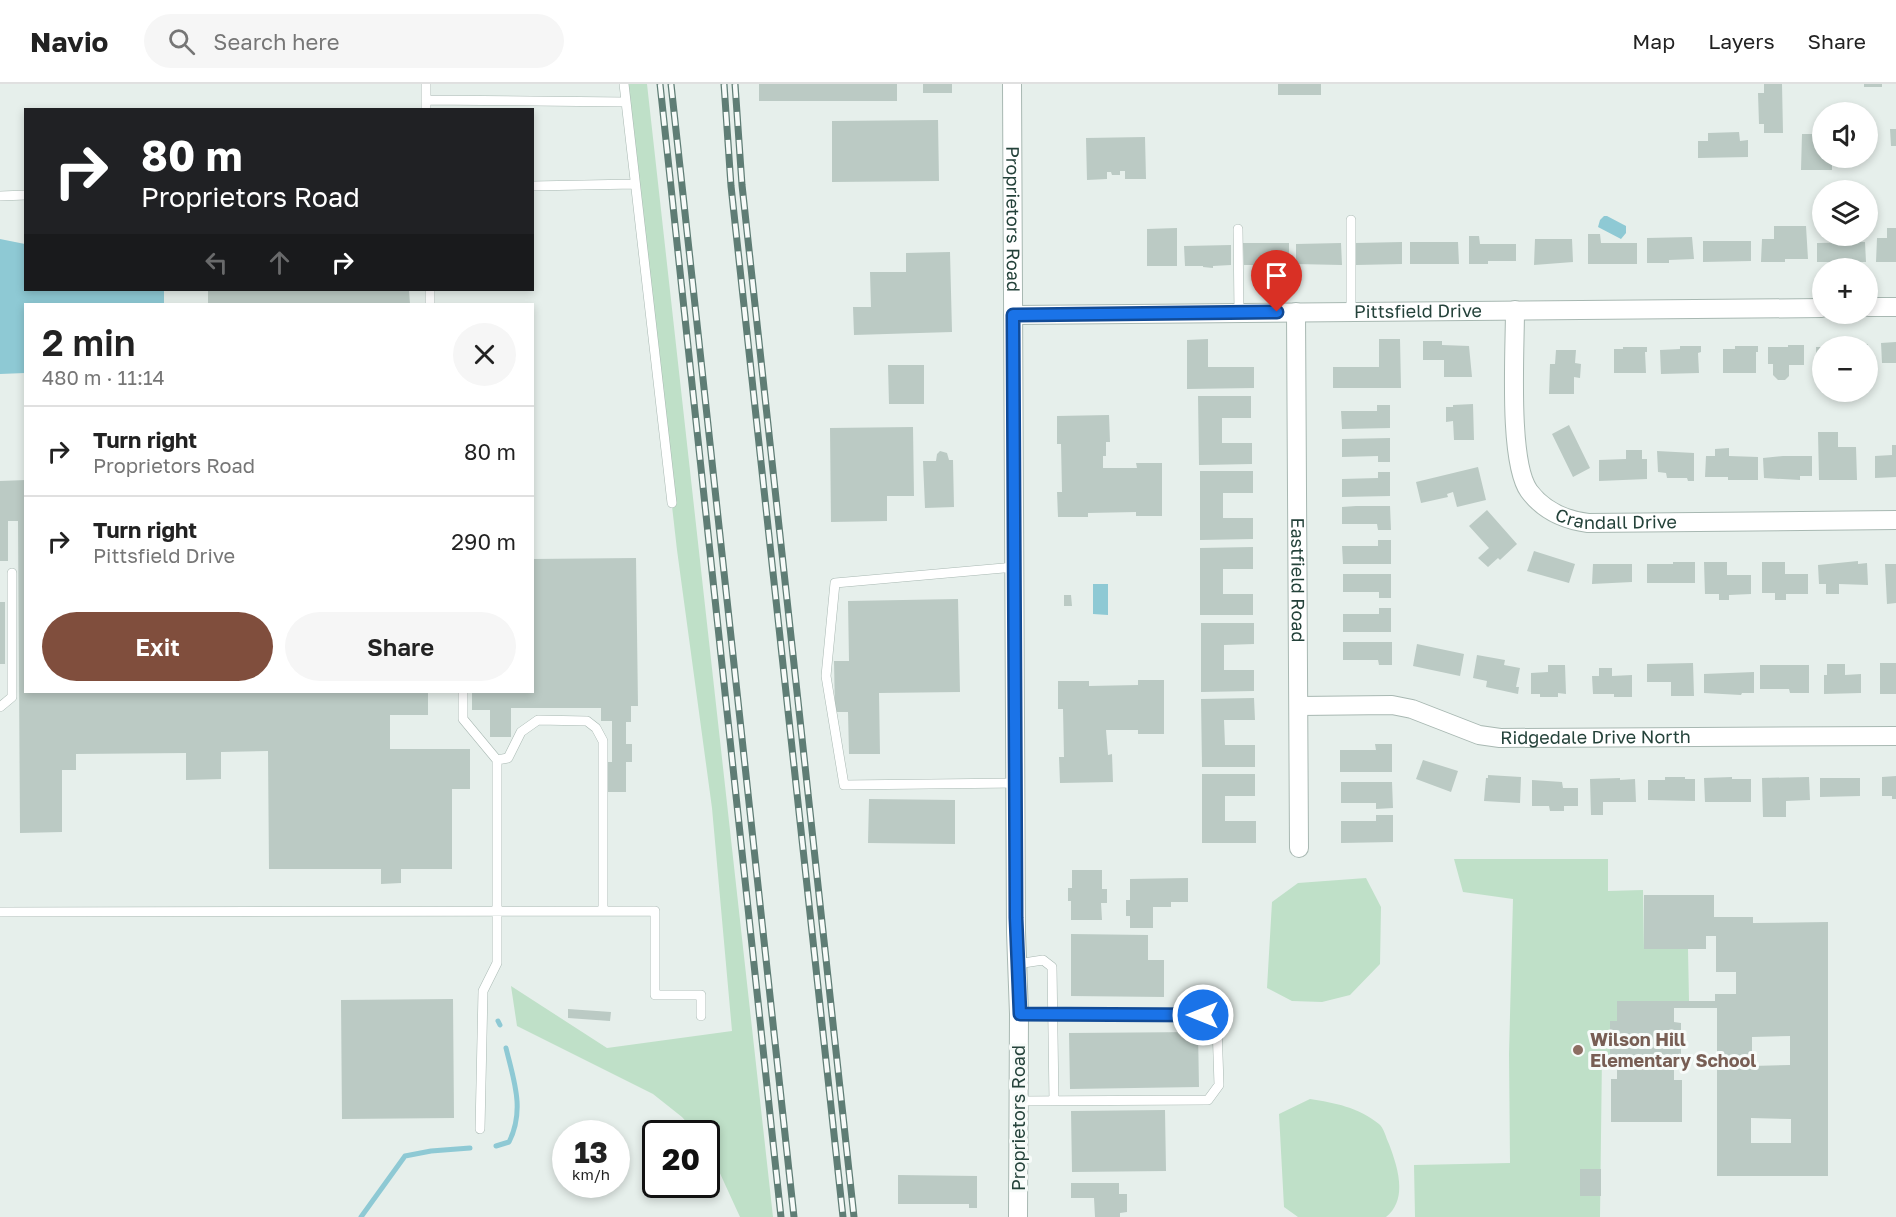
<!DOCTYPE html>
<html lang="en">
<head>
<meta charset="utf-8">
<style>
  body { margin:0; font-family:"Golos Text",sans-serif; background:#f6f6f6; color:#222; height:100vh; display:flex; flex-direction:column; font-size:22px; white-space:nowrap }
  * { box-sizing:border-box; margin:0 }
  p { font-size:20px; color:#767676 }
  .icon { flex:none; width:33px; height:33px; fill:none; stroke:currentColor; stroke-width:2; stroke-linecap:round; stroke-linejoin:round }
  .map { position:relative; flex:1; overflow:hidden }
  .side { position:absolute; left:24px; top:219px; width:510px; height:390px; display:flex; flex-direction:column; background:#fff; border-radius:0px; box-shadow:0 3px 9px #0003 }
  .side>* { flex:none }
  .top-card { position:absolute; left:24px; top:24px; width:510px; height:183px; border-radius:0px; box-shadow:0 3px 9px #0003; background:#202124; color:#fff; overflow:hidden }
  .controls { position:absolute; left:1812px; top:18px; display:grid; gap:12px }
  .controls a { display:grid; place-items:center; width:66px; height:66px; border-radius:50%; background:#fff; box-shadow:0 3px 9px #0003; font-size:30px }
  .speed { position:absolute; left:552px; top:1036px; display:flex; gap:12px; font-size:30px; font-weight:700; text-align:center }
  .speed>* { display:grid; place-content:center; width:78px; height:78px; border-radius:50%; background:#fff; box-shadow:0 3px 9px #0003; line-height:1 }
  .speed small { font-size:15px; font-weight:400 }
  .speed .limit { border:3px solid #111; border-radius:9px; background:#fff; color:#111 }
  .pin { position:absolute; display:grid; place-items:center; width:51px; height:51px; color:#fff; margin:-62px -26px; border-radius:50% 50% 50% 0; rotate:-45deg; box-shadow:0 0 6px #0007 }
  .pin .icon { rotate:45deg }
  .me { position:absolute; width:66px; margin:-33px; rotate:270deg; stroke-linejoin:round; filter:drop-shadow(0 0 4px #0008) }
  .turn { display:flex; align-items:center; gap:21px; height:126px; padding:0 18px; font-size:27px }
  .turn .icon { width:78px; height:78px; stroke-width:2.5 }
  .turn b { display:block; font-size:42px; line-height:51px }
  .lanes { display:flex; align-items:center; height:57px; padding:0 18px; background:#0003; justify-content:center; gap:30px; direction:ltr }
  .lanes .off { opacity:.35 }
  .round { display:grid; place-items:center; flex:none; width:63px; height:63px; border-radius:32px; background:#f6f6f6 }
  .headline { display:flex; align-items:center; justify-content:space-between; height:102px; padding:0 18px }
  h1 { font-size:36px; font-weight:600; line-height:45px }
  .cta { display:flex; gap:12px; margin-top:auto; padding:12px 18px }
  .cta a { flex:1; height:69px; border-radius:36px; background:#804e3d; color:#fff; font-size:24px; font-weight:600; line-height:69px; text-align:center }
  .cta a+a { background:#f6f6f6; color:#222 }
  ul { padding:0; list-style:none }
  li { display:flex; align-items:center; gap:18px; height:90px; padding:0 18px; border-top:2px solid #e0e0e0 }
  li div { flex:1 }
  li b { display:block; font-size:22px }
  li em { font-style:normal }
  header { display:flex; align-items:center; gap:36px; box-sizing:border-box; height:84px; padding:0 30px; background:#fff; border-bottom:2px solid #e0e0e0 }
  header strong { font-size:28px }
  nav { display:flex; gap:33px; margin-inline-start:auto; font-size:21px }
  .search { width:420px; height:54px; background:#f6f6f6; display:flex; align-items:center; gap:15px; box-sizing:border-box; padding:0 21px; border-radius:33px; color:#767676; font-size:22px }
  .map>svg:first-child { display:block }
</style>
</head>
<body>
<header>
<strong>Navio</strong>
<div class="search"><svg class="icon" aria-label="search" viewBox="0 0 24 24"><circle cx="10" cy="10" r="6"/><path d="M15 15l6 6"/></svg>Search here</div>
<nav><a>Map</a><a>Layers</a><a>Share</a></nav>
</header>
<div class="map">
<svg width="1896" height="1133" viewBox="0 0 1896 1133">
  <rect width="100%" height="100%" fill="#e6efeb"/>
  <path fill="#bfe0c8" d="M624,0H647L773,1133H740L707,1061L706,1050H697L682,1033L653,1010L517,942L511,902L607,964L732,947L712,724L677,466Z
    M1454,775H1608V807L1643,806L1644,865H1688L1689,917H1617V937H1610L1611,971H1602L1600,1133H1415L1414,1081L1510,1079L1509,970L1513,815L1463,808Z
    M1366,794L1381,823L1380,880L1350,911L1322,918L1292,917L1267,904L1272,818L1298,799Z
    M1310,1015C1335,1019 1358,1023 1379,1040C1384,1044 1386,1054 1389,1060C1398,1084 1408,1115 1386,1133H1298L1284,1123L1279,1030Z"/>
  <path fill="#8ec9d4" d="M1604,132H1607L1626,142V149L1621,155L1598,143L1600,136Z
    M0,155L25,160L26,206H164V220H26L25,289L0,290Z
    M1093,500H1108V531L1093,530Z"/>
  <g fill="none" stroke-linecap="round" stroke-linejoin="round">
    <path stroke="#8ec9d4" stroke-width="5" d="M498,937L500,941
      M496,1062L509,1058C525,1026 514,997 506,964
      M361,1133L405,1072L431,1067L470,1064"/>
  </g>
  <path fill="#bbcac4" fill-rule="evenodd" d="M759,0H897V17H759Z
    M923,0H952V9H923Z
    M1278,0H1321V11H1278Z
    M1764,0H1782L1783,49H1764V40H1759L1758,9H1764Z
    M1864,0H1882V3H1864Z
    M938,36L939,97L832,98V37Z
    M1890,45H1896V62H1891Z
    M1739,48L1740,57L1748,56V73L1698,74V57H1708V49Z
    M1802,50H1822V74H1832V86H1801Z
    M1145,53L1146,95H1125V87H1120V91H1112L1111,88H1107V95L1087,96L1086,54Z
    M1774,142H1806L1808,175H1785V178H1761L1762,155H1774Z
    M1177,144V182H1147V145Z
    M1887,144H1896V178H1876L1877,154H1887Z
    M1588,150H1600L1601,159H1637V180H1588Z
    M1469,152H1479L1480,160H1516V177H1488V180H1469Z
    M1692,153L1694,175L1669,176V179H1647V154Z
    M1535,155H1572L1573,178L1534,181Z
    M1703,157H1751V177L1703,178Z
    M1402,158V180L1356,181L1355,159Z
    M1410,158H1458L1459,180H1410Z
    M1865,158L1866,178H1817V159Z
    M1243,159H1289V181H1244Z
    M1341,159L1342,181L1296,180V160Z
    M1231,161V181L1213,182V184L1203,183V182H1185L1184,162Z
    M950,168L952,248L854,251L853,223H871L870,188H906V169Z
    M208,206H409L410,220H208Z
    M1208,255V283H1254V304L1187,305V256Z
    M1379,255H1400L1401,304H1333V283H1379Z
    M1423,257H1442V261L1469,262L1472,293H1444V276H1423Z
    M1896,258V279H1882L1881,259Z
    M1844,260H1868L1867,262H1844Z
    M1788,261H1804V281H1789V292L1785,296H1778L1773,291V280H1768V263H1788Z
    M1680,262H1701V268L1698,269L1699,289L1661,290L1660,266L1680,265Z
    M1735,262H1758V268H1756V289H1723V265H1735Z
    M1623,263H1647V268H1645L1646,289H1614V265H1623Z
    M1816,263H1822V286H1817Z
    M1556,266H1576L1575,279L1581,280L1580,294L1574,293V310H1549L1550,280H1555Z
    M888,281H924V320H889Z
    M1198,312H1251V334H1222V359H1252V380L1199,381Z
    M1473,320L1474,356H1454L1453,337L1446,338V323H1453V321Z
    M1377,321H1390V344L1342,345L1341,327H1377Z
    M1109,331L1110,358H1106V372H1103V384H1137L1136,379H1162V432H1136V428L1088,429V433H1058L1057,408H1062L1061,360H1057V332Z
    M1569,341L1590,384L1573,393L1552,350Z
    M913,343L914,412H887V437L831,438L830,344Z
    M1818,348H1838V363H1856L1857,396H1819Z
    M1390,354V378H1378V372L1342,373V355Z
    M1892,361H1896V393L1875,394V372L1892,371Z
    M1729,364V372L1758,373V396H1728V393H1705L1706,372H1715V365Z
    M1626,366H1642V375H1647V395L1599,397V376L1626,375Z
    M940,367L947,369L949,376H953L954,423L925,424L923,377H936L937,370Z
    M1657,367L1694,369V397H1688L1687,394H1667L1666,389L1658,388Z
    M1783,372H1812V392H1800V396L1764,394L1763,374Z
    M1478,383L1486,416L1457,423L1453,408L1447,410L1448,413L1421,419L1416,398Z
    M1200,387H1253V409H1223V434H1253V455L1200,456Z
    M1378,388H1390V412L1342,413V395L1378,394Z
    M26,396V608H428V631H390V665H470V705H452V785H401V799L381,800V785H269L268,667L221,668V695L186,696V669L76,670V686H62V748L20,749L18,437H8V477H0V397Z
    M1356,422H1390L1391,446H1378L1377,440H1342V423Z
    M1487,426L1517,460L1500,476L1498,474L1488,483L1478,474L1489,464L1469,442Z
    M1378,456H1391V480H1343L1342,462H1378Z
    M1253,463V485H1223V510H1253V531H1200V464Z
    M1534,467L1575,480L1569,499L1527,487Z
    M636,474L638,622H631V638H626V660H632V678H626V708H607V678H612V637H601V624H511V653H490V626H472V608H532V475Z
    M1858,477V480L1867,479L1868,501L1839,500V510H1826V500H1819L1818,481Z
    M1673,478H1695V499H1647V480H1673Z
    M1704,478H1727V491H1751V510L1729,511V516H1719V510H1705Z
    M1762,478H1785V490H1808V510H1786V516H1775V509H1762Z
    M1593,480H1632V498L1592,500Z
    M1885,480H1896V519L1887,520Z
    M1343,490H1391V514H1379V508H1343Z
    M1064,511H1071L1072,522H1064Z
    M958,515L960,608L879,609L880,670H849L848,628H835L834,577H849L848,517Z
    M0,518H5V580H0Z
    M1379,524H1391V548H1343V530H1379Z
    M1201,539H1254V560L1224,561V586H1254V607L1201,608Z
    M1343,558H1392V581H1379L1378,576H1343Z
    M1417,560L1464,570L1460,592L1413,582Z
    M1477,571L1505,576L1504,581L1520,584L1516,603H1519L1518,610L1486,603L1487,597L1473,594Z
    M1693,579L1694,612H1671V598H1647V580Z
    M1880,579H1896V610H1880Z
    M1827,580H1845V591L1861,590V609L1824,610V591H1827Z
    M1548,581H1565L1566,610L1558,609V613H1540V610H1531V589L1548,588Z
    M1760,581H1809V609H1790L1789,605H1760Z
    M1599,584H1612V592L1632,591V613H1614V610H1593L1592,592H1599Z
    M1754,588V609H1742L1741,611L1704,609V590Z
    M1138,596H1164V650H1138V646H1106L1108,671L1112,670L1113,698L1060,699L1059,673H1064L1063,625H1058V597H1089V602L1138,601Z
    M1254,614L1255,636H1224L1225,661H1255V683H1202L1201,615Z
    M1375,660H1392V688H1340V666H1376Z
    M1423,676L1458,687L1451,708L1416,695Z
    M1202,690H1255V712H1225V737H1256V759H1202Z
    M1488,691L1521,693L1520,719L1484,717L1486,694H1488Z
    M1896,692V715H1892V712H1882V693Z
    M1665,693H1685V695H1695V717L1648,716V696H1665Z
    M1732,693V695H1751V718H1705L1704,694Z
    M1809,693L1810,716L1786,717V733H1763L1762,694Z
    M1620,694V696L1635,695L1636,718H1603V731H1591L1590,695Z
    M1820,694H1860V712L1820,713Z
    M1532,696L1562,698L1563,704H1578V722H1564V727H1550L1549,722H1532Z
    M1341,698H1392L1393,724L1376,725V719H1341Z
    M869,715L955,716V760L868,759Z
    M1376,731H1393V758L1341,759V737H1376Z
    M1072,786H1102V805H1107V819H1101L1102,836H1071V817H1068V804H1072Z
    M1188,794V818H1171V823H1153V844H1130V832H1126V816H1130V795Z
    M1644,811H1714V833H1753V839L1828,838V1092H1717V924H1674V938L1681,939V978H1674V996H1682V1038H1611V995H1617V980H1610V937H1617V917H1715V910H1736V888H1716V852H1706V865H1644ZM1790,952V981L1752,982V953ZM1751,1034L1791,1035V1059H1751Z
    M1071,850L1148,851V876H1164V913L1071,912Z
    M453,915L454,1034L342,1035L341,916Z
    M568,925L611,928L610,937L568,934Z
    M1198,948L1199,1003L1070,1005L1069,949Z
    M1165,1026L1166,1087L1072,1088L1071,1027Z
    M1580,1085H1601V1112H1580Z
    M898,1091L977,1092V1124H969V1120H898Z
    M1071,1099H1119V1110H1127V1128L1120,1129V1133H1095L1094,1114H1071Z"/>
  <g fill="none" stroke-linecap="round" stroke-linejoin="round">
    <defs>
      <path id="service" d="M426,0V26
        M624,0L672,419
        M426,16L626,18
        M532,102L635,100
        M0,112L26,111
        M1351,136V228
        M1238,145L1239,228
        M430,206V220
        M1015,483L835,499L826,592L844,701L1016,699
        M463,608V635L497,676V879L483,907L480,1045
        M0,623L12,613V489
        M497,676L508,674L521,648L538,636L587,637L596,644L603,657V827
        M0,828L655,827V911H701V932
        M1017,880L1043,876L1052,883L1054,1017
        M1019,1017L1208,1016L1219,1001L1217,942L1203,931L1019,930"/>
      <g id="minor">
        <path d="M1868,223H1896"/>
        <path id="s1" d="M1515,226C1515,266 1508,378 1529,407C1544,427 1565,436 1588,439L1896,436"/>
        <path id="s2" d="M1296,228L1299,764"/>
        <path id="s3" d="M1013,231L1822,224"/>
        <path id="s4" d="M1299,622L1392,621L1412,625L1479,651L1500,654L1896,652"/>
      </g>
      <g id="tertiary">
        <path id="s5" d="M1012,0L1016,848L1019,930L1018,1133"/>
      </g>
    </defs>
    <use href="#service" stroke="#a8b8b2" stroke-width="10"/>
    <use href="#minor" stroke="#a8b8b2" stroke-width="20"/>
    <use href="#tertiary" stroke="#a8b8b2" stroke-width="20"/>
    <use href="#service" stroke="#fff" stroke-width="9"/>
    <use href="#minor" stroke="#fff" stroke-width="18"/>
    <use href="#tertiary" stroke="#fff" stroke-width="18"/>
    <defs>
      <path id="rail" d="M660,0L781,1133
        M671,0L794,1133
        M724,0L731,102L843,1133
        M735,0L742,101L854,1133"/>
    </defs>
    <use href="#rail" stroke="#5f7d75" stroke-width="7"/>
    <use href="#rail" stroke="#f7fbf9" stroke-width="4.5" stroke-dasharray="14" stroke-linecap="butt"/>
  </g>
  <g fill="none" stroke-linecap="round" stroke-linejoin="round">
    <defs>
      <path id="route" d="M1203,931L1020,930L1016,834L1013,231L1277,228"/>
    </defs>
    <use href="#route" stroke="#114b97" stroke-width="15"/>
    <use href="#route" stroke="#1a73e8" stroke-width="10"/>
  </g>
  <circle fill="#8d6e63" stroke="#f7fbf9" stroke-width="2" cx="1578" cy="966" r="6"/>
  <g text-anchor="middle" stroke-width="6" stroke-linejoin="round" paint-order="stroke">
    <g font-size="18" fill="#24423a" stroke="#f7fbf9">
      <text dy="6" stroke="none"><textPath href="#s5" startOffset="135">Proprietors Road</textPath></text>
      <text dy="6" stroke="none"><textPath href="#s3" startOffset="405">Pittsfield Drive</textPath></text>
      <text dy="6" stroke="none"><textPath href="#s1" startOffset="280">Crandall Drive</textPath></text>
      <text dy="6" stroke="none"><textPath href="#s2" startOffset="268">Eastfield Road</textPath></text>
      <text dy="6" stroke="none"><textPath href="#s4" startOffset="302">Ridgedale Drive North</textPath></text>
      <text transform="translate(1019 1034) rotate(-90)" y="6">Proprietors Road</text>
    </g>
    <g font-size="18" font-weight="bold" fill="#785e54" stroke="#f7fbf9" text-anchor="start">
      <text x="1590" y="962">Wilson Hill<tspan x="1590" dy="21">Elementary School</tspan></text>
    </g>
  </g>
</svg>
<div class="controls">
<a><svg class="icon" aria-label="sound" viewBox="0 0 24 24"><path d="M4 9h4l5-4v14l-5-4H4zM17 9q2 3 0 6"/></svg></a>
<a><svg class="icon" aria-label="layers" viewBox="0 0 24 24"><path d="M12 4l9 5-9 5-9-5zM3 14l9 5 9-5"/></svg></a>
<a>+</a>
<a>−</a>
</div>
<div class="speed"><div>13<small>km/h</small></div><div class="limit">20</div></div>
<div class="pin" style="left:1277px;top:228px;background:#d93025"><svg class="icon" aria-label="arrive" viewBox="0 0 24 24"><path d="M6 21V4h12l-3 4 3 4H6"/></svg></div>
<svg class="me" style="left:1203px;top:931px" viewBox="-20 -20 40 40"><circle r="17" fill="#1a73e8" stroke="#fff" stroke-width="3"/><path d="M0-11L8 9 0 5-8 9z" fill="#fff"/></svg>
<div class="top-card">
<div class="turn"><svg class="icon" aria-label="right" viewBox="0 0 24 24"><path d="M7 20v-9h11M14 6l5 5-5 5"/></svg><div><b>80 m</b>Proprietors Road</div></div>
<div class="lanes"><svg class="icon off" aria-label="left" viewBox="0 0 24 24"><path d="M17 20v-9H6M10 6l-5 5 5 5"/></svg><svg class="icon off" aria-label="ahead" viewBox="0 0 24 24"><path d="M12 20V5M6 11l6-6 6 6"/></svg><svg class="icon" aria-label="right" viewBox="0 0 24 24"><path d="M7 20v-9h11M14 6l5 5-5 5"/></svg></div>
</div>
<section class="side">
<div class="headline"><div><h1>2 min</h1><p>480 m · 11:14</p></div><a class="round"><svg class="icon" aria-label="close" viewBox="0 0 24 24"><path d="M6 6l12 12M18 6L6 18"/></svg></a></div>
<ul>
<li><svg class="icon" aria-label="right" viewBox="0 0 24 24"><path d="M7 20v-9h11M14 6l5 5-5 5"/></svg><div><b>Turn right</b><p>Proprietors Road</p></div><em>80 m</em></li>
<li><svg class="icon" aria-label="right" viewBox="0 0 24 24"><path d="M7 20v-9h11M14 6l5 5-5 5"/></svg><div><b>Turn right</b><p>Pittsfield Drive</p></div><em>290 m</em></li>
</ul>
<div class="cta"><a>Exit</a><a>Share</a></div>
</section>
</div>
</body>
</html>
